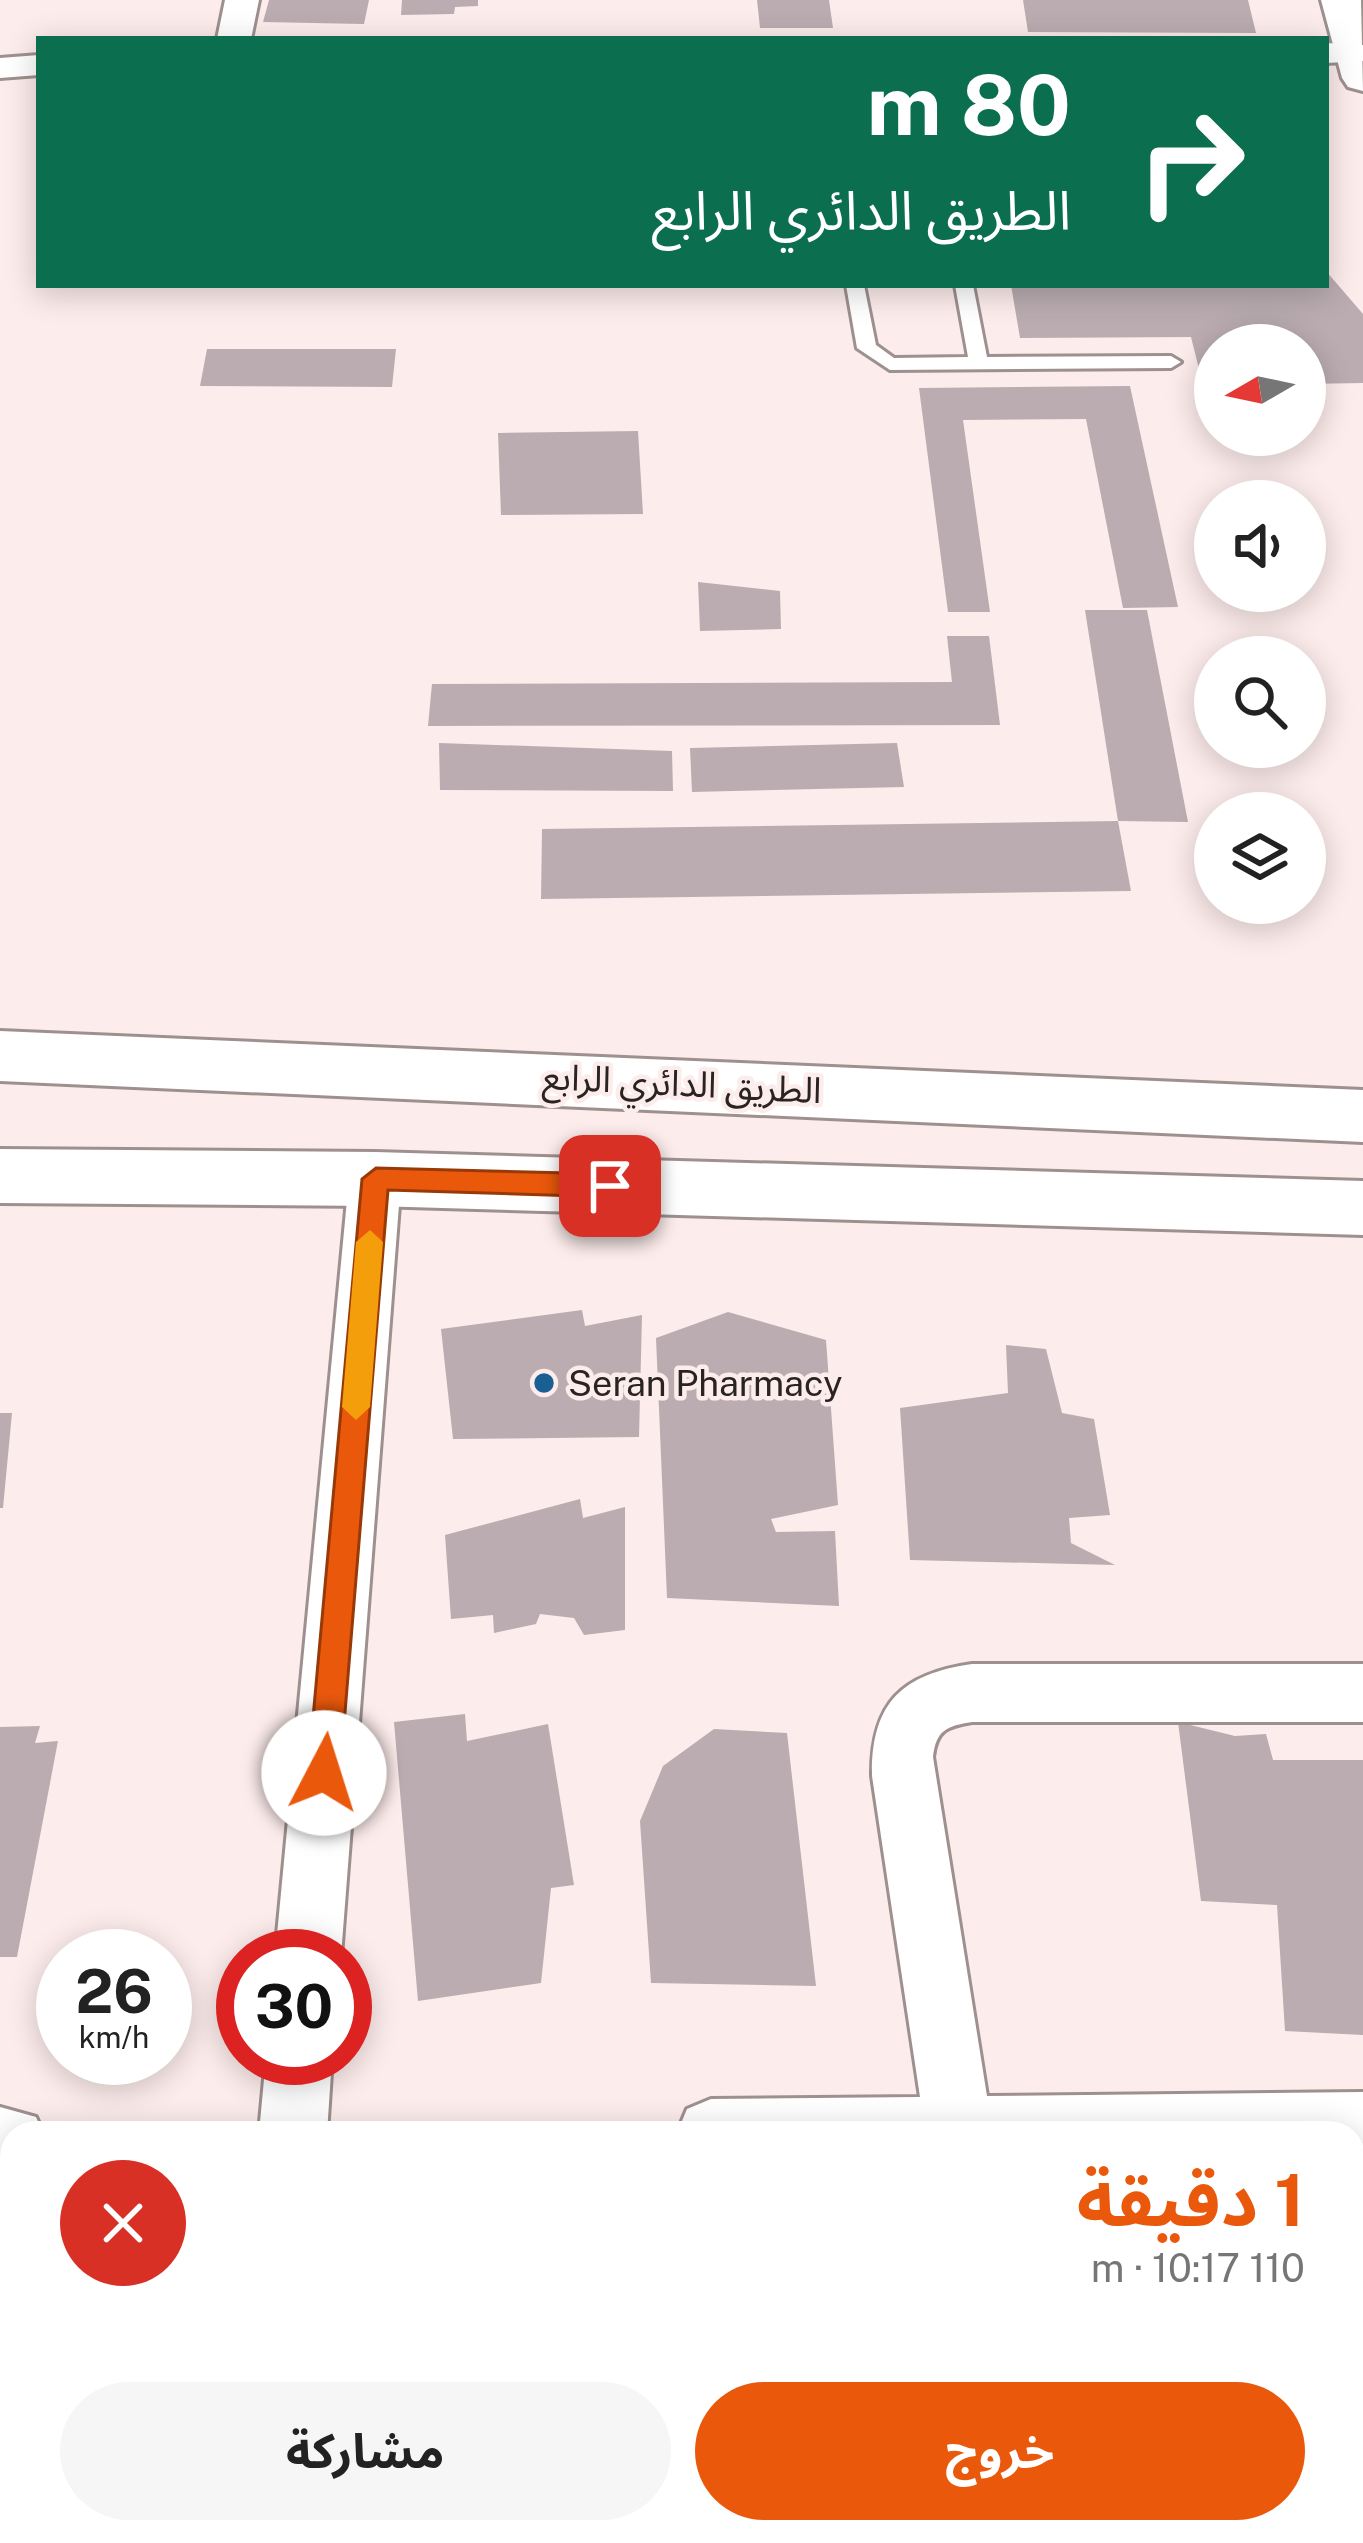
<!DOCTYPE html>
<html lang="ar">
<head>
<meta charset="utf-8">
<style>
  body { margin:0; font-family:"Public Sans","Noto Sans Arabic",sans-serif; background:#f6f6f6; color:#222; direction:rtl; height:100vh; display:flex; flex-direction:column; font-size:45px; white-space:nowrap }
  * { box-sizing:border-box; margin:0 }
  p { font-size:39px; color:#767676 }
  .icon { flex:none; width:66px; height:66px; fill:none; stroke:currentColor; stroke-width:2; stroke-linecap:round; stroke-linejoin:round }
  .map { position:relative; flex:1; overflow:hidden; direction:ltr }
  .side { position:absolute; left:0px; top:2121px; width:1365px; height:423px; display:flex; flex-direction:column; background:#fff; border-radius:36px 36px 0 0; box-shadow:0 6px 30px #0003; direction:rtl }
  .side>* { flex:none }
  .top-card { position:absolute; left:36px; top:36px; width:1293px; height:252px; border-radius:0px; box-shadow:0 6px 30px #0003; direction:rtl; background:#0b6e4f; color:#fff; overflow:hidden }
  .needle { width:78px; rotate:261deg }
  .controls { position:absolute; left:1194px; top:324px; display:grid; gap:24px }
  .controls a { display:grid; place-items:center; width:132px; height:132px; border-radius:50%; background:#fff; box-shadow:0 6px 30px #0003; font-size:60px }
  .speed { position:absolute; left:36px; top:1929px; display:flex; gap:24px; font-size:60px; font-weight:700; text-align:center }
  .speed>* { display:grid; place-content:center; width:156px; height:156px; border-radius:50%; background:#fff; box-shadow:0 6px 30px #0003; line-height:1 }
  .speed small { font-size:30px; font-weight:400 }
  .speed .limit { border:18px solid #d22; background:#fff; color:#111 }
  .pin { position:absolute; display:grid; place-items:center; width:102px; height:102px; color:#fff; margin:-51px; border-radius:24px; box-shadow:0 6px 18px #0006 }
  .me { position:absolute; width:132px; margin:-66px; rotate:5deg; stroke-linejoin:round; filter:drop-shadow(0 0 9px #0008) }
  .turn { display:flex; align-items:center; gap:42px; height:252px; padding:0 60px; font-size:54px }
  .turn .icon { width:156px; height:156px; stroke-width:2.5 }
  .turn b { display:block; font-size:84px; line-height:102px }
  .round { display:grid; place-items:center; flex:none; width:126px; height:126px; border-radius:63px; background:#f6f6f6 }
  .summary { display:flex; align-items:center; justify-content:space-between; height:204px; padding:0 60px }
  h1 { font-size:72px; font-weight:700; line-height:90px; color:#ea580c }
  .cta { display:flex; gap:24px; margin-top:auto; padding:24px 60px }
  .cta a { flex:1; height:138px; border-radius:72px; background:#ea580c; color:#fff; font-size:48px; font-weight:700; line-height:138px; text-align:center }
  .cta a+a { background:#f6f6f6; color:#222 }
  .map>svg:first-child { display:block }
</style>
</head>
<body>
<div class="map">
<svg width="1363" height="2543" viewBox="0 0 1363 2543">
  <rect width="100%" height="100%" fill="#fceceb"/>
  <path fill="#baacb1" d="M269,0H369L364,24L263,22Z
    M402,0H478V6L455,7L454,14L401,15Z
    M757,0H829L833,28H760Z
    M1023,0H1248L1256,33L1028,32Z
    M1326,271L1363,314V383L1305,384V345H1215V385H1203L1191,337L1020,338L1011,285H1326Z
    M207,349H396L392,387L200,386Z
    M1130,386L1178,607L1123,608L1086,419L963,420L990,612H948L919,388Z
    M638,431L643,514L501,515L498,433Z
    M698,582L780,591L781,629L700,631Z
    M1085,610H1147L1188,822L1118,821Z
    M947,636H989L1000,725L428,726L432,684L952,682Z
    M439,743L672,751L673,791L440,790Z
    M897,743L904,787L692,792L690,748Z
    M1118,821L1131,891L541,899L542,829Z
    M582,1310L585,1326L642,1315L639,1437L453,1439L441,1329Z
    M728,1312L826,1340L838,1505L771,1519L776,1532L835,1531L839,1606L667,1598L656,1338Z
    M1006,1345L1046,1349L1062,1413L1094,1419L1110,1515L1069,1518L1071,1543L1115,1565L910,1560L900,1408L1008,1393Z
    M0,1413H12L3,1508H0Z
    M580,1499L583,1518L625,1507V1630L584,1635L574,1618L540,1614L536,1624L494,1633L493,1615L451,1619L445,1535Z
    M465,1714L467,1741L548,1724L574,1885L551,1888L541,1983L418,2001L394,1722Z
    M1178,1722L1235,1736L1266,1734L1273,1760H1363V2035L1285,2031L1277,1905L1201,1901Z
    M40,1726L35,1743L58,1741L17,1957H0V1727Z
    M714,1729L787,1733L816,1986L651,1983L640,1821L663,1766Z
    M12,2249V2436L0,2437V2250Z
    M1354,2374L1358,2389L1363,2388V2474H1353Z
    M364,2532H580V2543H364Z
    M620,2532H795L796,2543H620Z
    M927,2532H988L987,2543H928Z"/>
  <g fill="none" stroke-linecap="round" stroke-linejoin="round">
    <defs>
      <path id="service" d="M846,285H864L876,345L894,358L968,357L955,285H973L987,357L1171,356L1181,362L1171,368L890,370L857,348Z"/>
      <path id="minor" d="M225,0H259L251,39H217Z
        M1326,43L1363,45V61L1326,63Z
        M39,55V75L0,78V58Z
        M375,1157L394,1164L401,1179L341,1956H275L349,1179L356,1164Z
        M972,1664H1363V1722H972C947,1726 936,1730 933,1757L987,2096L1363,2092V2160H1353V2133H677L687,2109L711,2099L920,2097L872,1776C871,1703 902,1674 972,1664Z
        M266,2058H332L327,2133H259Z
        M0,2107L36,2117L43,2133H12V2175H0Z
        M221,2532H295L294,2543H220Z"/>
      <path id="primary" d="M0,1031L1363,1090V1142L0,1081Z
        M0,1149L375,1152L1363,1181V1235L375,1206L0,1203Z"/>
      <path id="trunk" d="M1321,0H1361L1363,91L1348,87L1342,78Z"/>
    </defs>
    <use href="#service" stroke="#9e908f" stroke-width="6"/>
    <use href="#minor" stroke="#9e908f" stroke-width="6"/>
    <use href="#primary" stroke="#9e908f" stroke-width="6"/>
    <use href="#trunk" stroke="#9e908f" stroke-width="6"/>
    <use href="#service" fill="#fff" fill-rule="evenodd"/>
    <use href="#minor" fill="#fff" fill-rule="evenodd"/>
    <use href="#primary" fill="#fff" fill-rule="evenodd"/>
    <use href="#trunk" fill="#fff" fill-rule="evenodd"/>
  </g>
  <path fill="#ea580c" stroke="#983908" stroke-width="3" d="M376,1168L610,1174L624,1186L610,1197L388,1190L340,1773L335,1784L324,1789L313,1784L308,1773L362,1179Z"/>
  <path fill="#f59e0b" d="M370,1230L383,1242L370,1407L356,1420L342,1407L356,1242Z"/>
  <circle fill="#195f93" stroke="#fceceb" stroke-width="4.5" cx="544" cy="1383" r="12"/>
  <g text-anchor="middle" stroke-width="9" stroke-linejoin="round" paint-order="stroke">
    <g font-size="36" fill="#292322" stroke="#fceceb">
      <text transform="translate(682 1083) rotate(3)" y="13">الطريق الدائري الرابع</text>
    </g>
    <g font-size="36" fill="#292322" stroke="#fceceb" text-anchor="start">
      <text x="568" y="1396">Seran Pharmacy</text>
    </g>
  </g>
</svg>
<div class="controls">
<a><svg class="needle" viewBox="-14 -14 28 28"><path d="M0-13l5 13h-10z" fill="#e53935"/><path d="M0 13l5-13h-10z" fill="#767676"/></svg></a>
<a><svg class="icon" aria-label="sound" viewBox="0 0 24 24"><path d="M4 9h4l5-4v14l-5-4H4zM17 9q2 3 0 6"/></svg></a>
<a><svg class="icon" aria-label="search" viewBox="0 0 24 24"><circle cx="10" cy="10" r="6"/><path d="M15 15l6 6"/></svg></a>
<a><svg class="icon" aria-label="layers" viewBox="0 0 24 24"><path d="M12 4l9 5-9 5-9-5zM3 14l9 5 9-5"/></svg></a>
</div>
<div class="speed"><div>26<small>km/h</small></div><div class="limit">30</div></div>
<div class="pin" style="left:610px;top:1186px;background:#d93025"><svg class="icon" aria-label="arrive" viewBox="0 0 24 24"><path d="M6 21V4h12l-3 4 3 4H6"/></svg></div>
<svg class="me" style="left:324px;top:1773px" viewBox="-20 -20 40 40"><circle r="19" fill="#fff"/><path d="M0-13L10 11 0 6-10 11z" fill="#ea580c"/></svg>
<div class="top-card">
<div class="turn"><svg class="icon" aria-label="right" viewBox="0 0 24 24"><path d="M7 20v-9h11M14 6l5 5-5 5"/></svg><div><b>80 m</b>الطريق الدائري الرابع</div></div>
</div>
<section class="side">
<div class="summary"><div><h1>1 دقيقة</h1><p>110 m · 10:17</p></div><a class="round" style="background:#d93025;color:#fff"><svg class="icon" aria-label="close" viewBox="0 0 24 24"><path d="M6 6l12 12M18 6L6 18"/></svg></a></div>
<div class="cta"><a>خروج</a><a>مشاركة</a></div>
</section>
</div>
</body>
</html>
